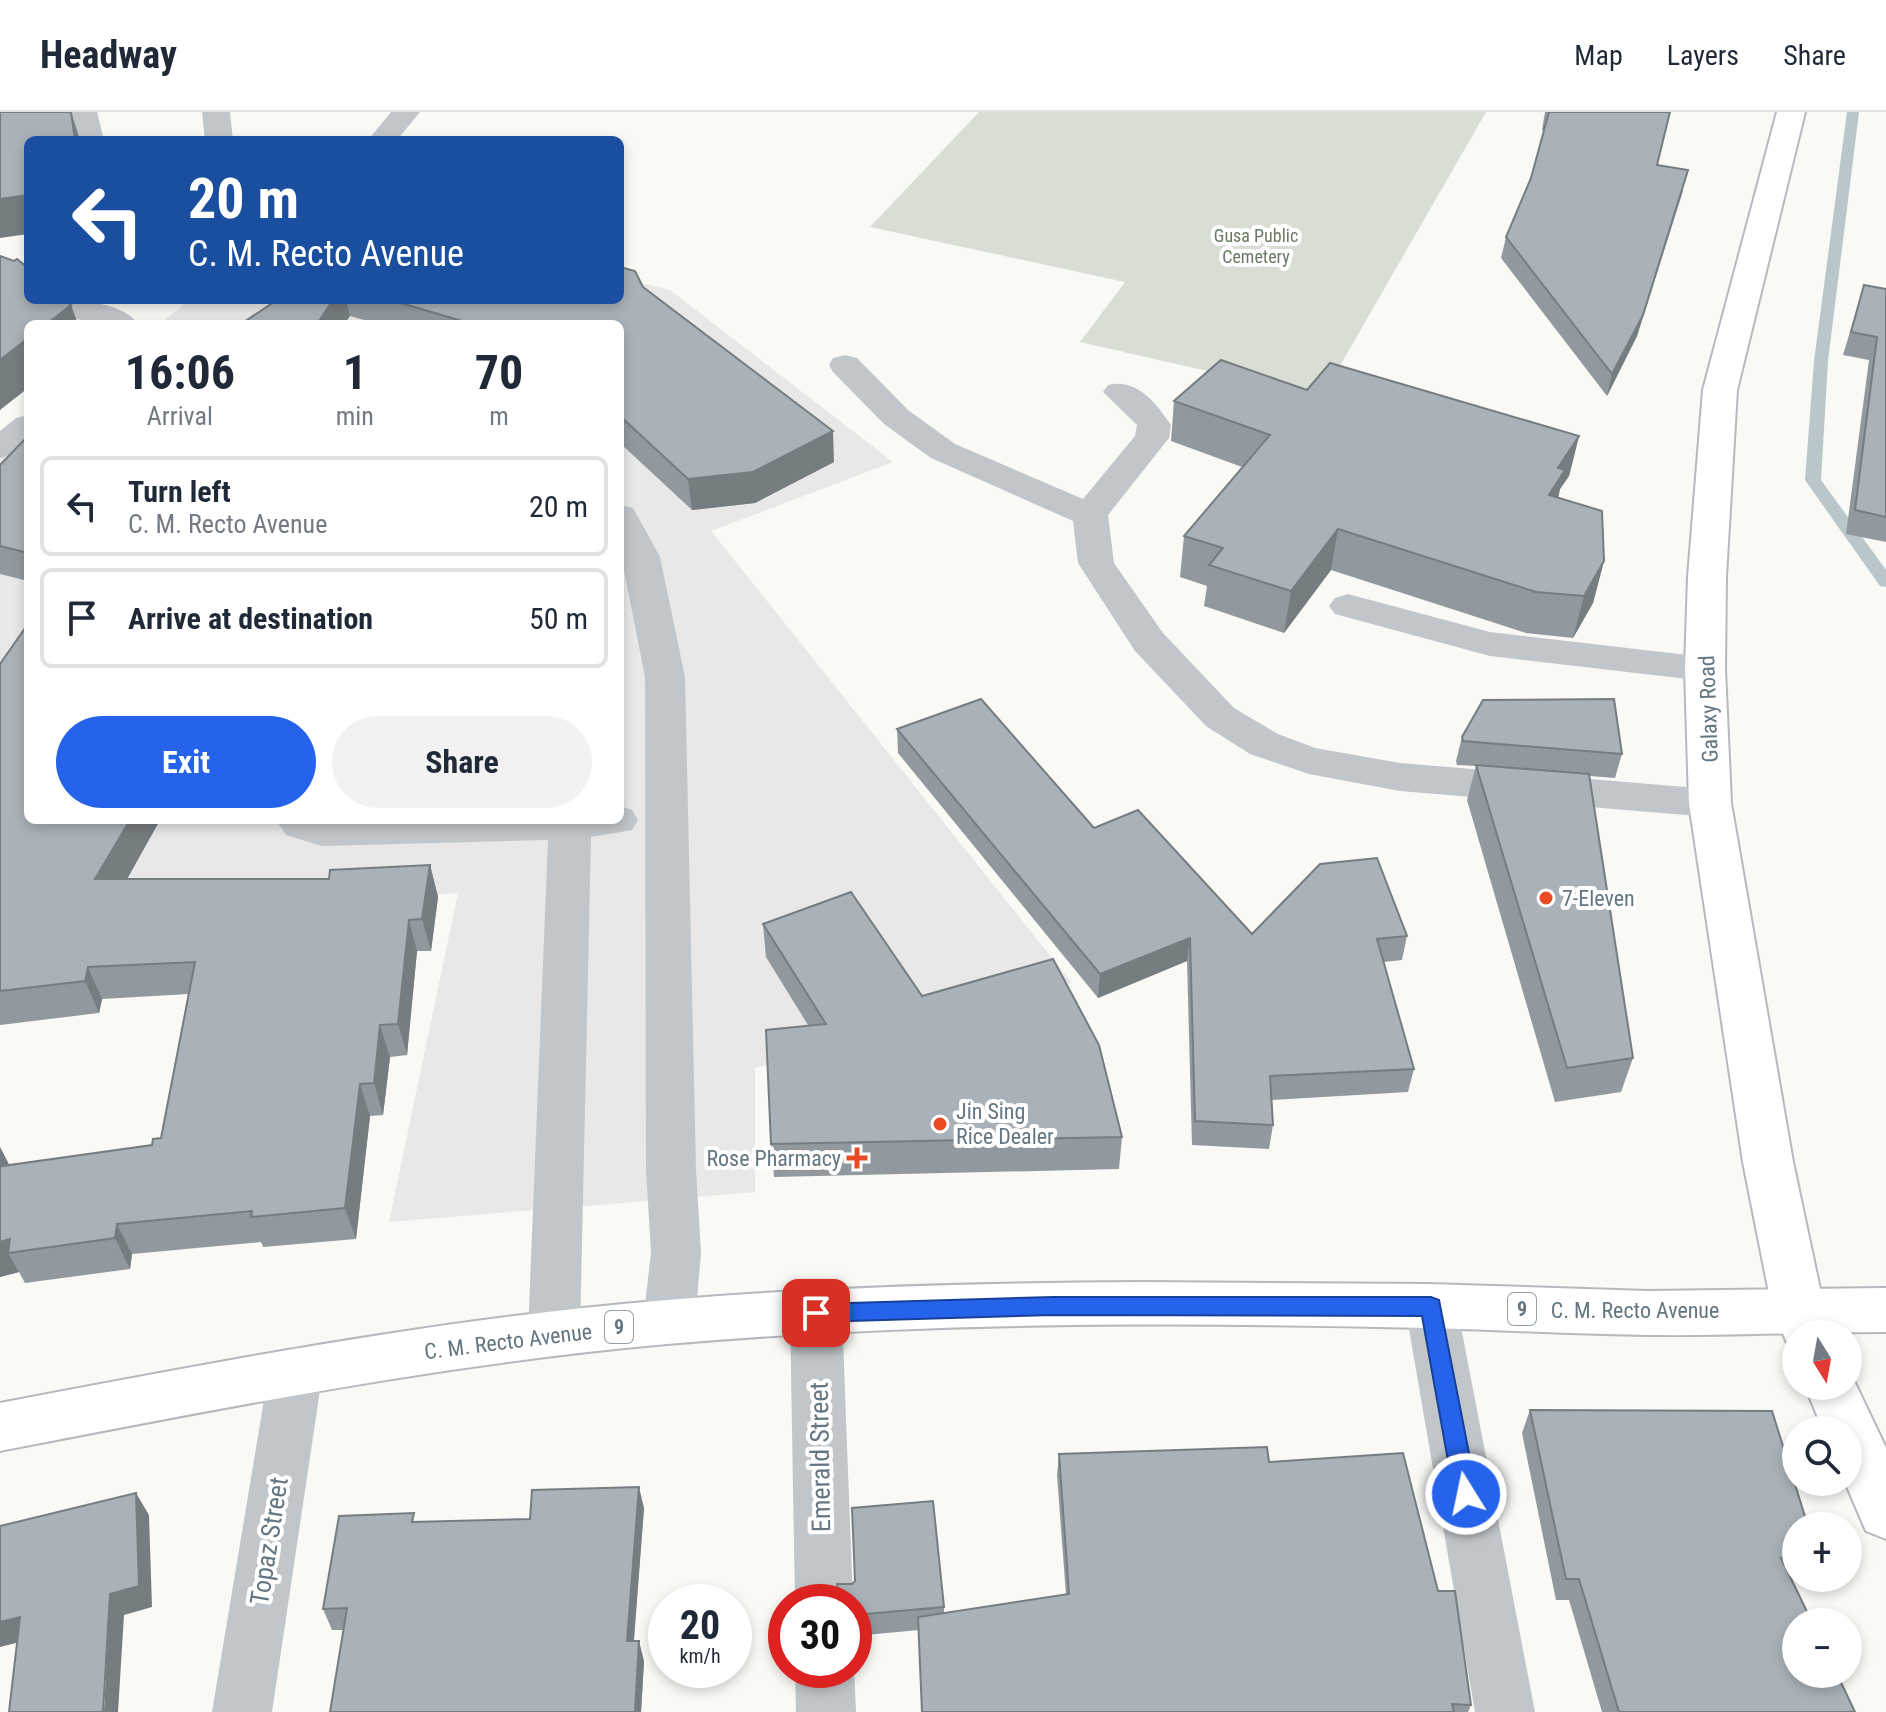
<!DOCTYPE html>
<html lang="en">
<head>
<meta charset="utf-8">
<style>
  body { margin:0; font-family:"Roboto Condensed",sans-serif; background:#f2f2f3; color:#1f2937; height:100vh; display:flex; flex-direction:column; font-size:30px; white-space:nowrap }
  * { box-sizing:border-box; margin:0 }
  p { font-size:26px; color:#747a83 }
  .icon { flex:none; width:44px; height:44px; fill:none; stroke:currentColor; stroke-width:2; stroke-linecap:round; stroke-linejoin:round }
  .map { position:relative; flex:1; overflow:hidden }
  .side { position:absolute; left:24px; top:208px; width:600px; height:504px; display:flex; flex-direction:column; background:#fff; border-radius:12px; box-shadow:0 4px 12px #0003 }
  .side>* { flex:none }
  .banner { position:absolute; left:24px; top:24px; width:600px; height:168px; border-radius:12px; box-shadow:0 4px 12px #0003; background:#1a4fa0; color:#fff; overflow:hidden }
  .needle { width:52px; rotate:169deg }
  .fabs { position:absolute; left:1782px; top:1208px; display:grid; gap:16px }
  .fabs a { display:grid; place-items:center; width:80px; height:80px; border-radius:50%; background:#fff; box-shadow:0 4px 12px #0003; font-size:40px }
  .speed { position:absolute; left:648px; top:1472px; display:flex; gap:16px; font-size:40px; font-weight:700; text-align:center }
  .speed>* { display:grid; place-content:center; width:104px; height:104px; border-radius:50%; background:#fff; box-shadow:0 4px 12px #0003; line-height:1 }
  .speed small { font-size:20px; font-weight:400 }
  .speed .limit { border:12px solid #d22; background:#fff; color:#111 }
  .pin { position:absolute; display:grid; place-items:center; width:68px; height:68px; color:#fff; margin:-34px; border-radius:16px; box-shadow:0 4px 12px #0006 }
  .me { position:absolute; width:88px; margin:-44px; rotate:350deg; stroke-linejoin:round; filter:drop-shadow(0 0 6px #0008) }
  .turn { display:flex; align-items:center; gap:28px; height:168px; padding:0 32px; font-size:36px }
  .turn .icon { width:104px; height:104px; stroke-width:2.5 }
  .turn b { display:block; font-size:56px; line-height:68px }
  .eta { display:flex; justify-content:space-evenly; align-items:center; height:136px; text-align:center }
  .eta b { font-size:48px; font-weight:700; line-height:56px }
  .primary-button { display:flex; gap:16px; margin-top:auto; padding:16px 32px }
  .primary-button a { flex:1; height:92px; border-radius:48px; background:#2563eb; color:#fff; font-size:32px; font-weight:700; line-height:92px; text-align:center }
  .primary-button a+a { background:#f2f2f3; color:#1f2937 }
  ul { padding:0; list-style:none }
  li { display:flex; align-items:center; gap:24px; height:100px; margin:0 16px 12px; padding:0 16px; border:4px solid #e0e1e3; border-radius:12px }
  li div { flex:1 }
  li b { display:block; font-size:30px }
  li em { font-style:normal }
  header { display:flex; align-items:center; gap:48px; box-sizing:border-box; height:112px; padding:0 40px; background:#fff; border-bottom:2px solid #e0e1e3 }
  header strong { font-size:38px }
  nav { display:flex; gap:44px; margin-inline-start:auto; font-size:28px }
  .map>svg:first-child { display:block }
</style>
</head>
<body>
<header>
<strong>Headway</strong>
<nav><a>Map</a><a>Layers</a><a>Share</a></nav>
</header>
<div class="map">
<svg width="1886" height="1600" viewBox="0 0 1886 1600">
  <rect width="100%" height="100%" fill="#f9f9f6"/>
  <path fill="#e7e8e7" d="M620,166L670,178L893,350L711,419L1072,871L755,956V1080L389,1110L458,781L162,803L0,854V347L28,323V708H620V212H160L189,188H620Z"/>
  <path fill="#d9ded5" d="M979,0H1486L1322,285L1080,230L1125,170L870,115Z"/>
  <g fill="none" stroke-linecap="round" stroke-linejoin="round">
    <path fill="#b9c7ca" fill-rule="evenodd" d="M1847,0H1859L1828,249L1821,368L1886,458V475L1880,474L1805,368L1814,249Z"/>
    <defs>
      <path id="major" d="M1777,0H1805L1737,278L1726,465L1725,557L1731,691L1793,1050L1824,1196L1835,1222H1796V1240L1790,1238L1772,1196L1743,1050L1689,691L1685,557L1688,465L1703,278Z
        M1848,1256L1886,1336V1427L1866,1419L1845,1370H1848V1318H1823L1805,1274H1848Z"/>
      <path id="highway" d="M1143,1170L1429,1172L1648,1179L1886,1176V1220C1807,1220 1727,1224 1648,1223C1575,1222 1502,1218 1429,1216C1176,1210 920,1210 667,1232C443,1252 221,1296 0,1339V1291C194,1254 387,1217 583,1196C769,1176 957,1171 1143,1170Z"/>
    </defs>
    <use href="#major" stroke="#b5babe" stroke-width="4"/>
    <use href="#highway" stroke="#b5b9bc" stroke-width="4"/>
    <path fill="#c1c6ca" fill-rule="evenodd" d="M69,0H97L104,28H76Z
      M202,0H230L233,28H205Z
      M391,0H420L397,28H368Z
      M45,188C72,188 121,188 138,212C111,212 62,213 45,188Z
      M845,243L857,246L908,298L955,332L1083,387L1135,324L1137,313L1103,280L1108,273C1137,266 1156,291 1171,313L1169,326L1108,403L1114,451L1163,521L1234,596L1278,622L1315,636L1400,651L1710,677L1725,681L1731,691L1725,701L1710,705L1400,679L1309,662L1250,642L1206,614L1135,539L1078,451L1073,409L931,346L884,312L833,260L829,253L833,246Z
      M28,303V330L12,343L0,346V319L16,306Z
      M620,393L633,396L660,445L685,565L696,1058L701,1141L695,1210L688,1226L669,1232L650,1226L643,1210L651,1141L646,1058L645,565L620,438Z
      M1348,482L1490,520L1705,545L1719,548L1725,557L1719,566L1705,569L1490,544L1335,502L1329,494L1335,486Z
      M620,694L632,698L638,708L632,718L591,725L580,1221L573,1237L554,1244L535,1237L528,1221L548,728L322,734L286,723L276,708H620Z
      M1431,1172L1449,1178L1457,1194L1535,1600H1475L1405,1194L1413,1178Z
      M816,1179L834,1185L842,1201L853,1490H795L790,1201L798,1185Z
      M296,1235L315,1242L323,1258L272,1600H212L269,1258L277,1242Z
      M854,1556L856,1600H796L795,1558Z"/>
    <use href="#major" fill="#fff" fill-rule="evenodd"/>
    <use href="#highway" fill="#fff" fill-rule="evenodd"/>
  </g>
  <path fill="#91999e" d="M1545,0H1670L1657,53L1683,79L1637,224L1607,284L1501,146L1506,125L1531,66L1544,19L1542,18Z
    M1864,173L1886,177V430L1846,422L1869,248L1843,243Z
    M643,175L834,350L755,391L692,398L620,331V212H378L350,204L344,212H241L277,188H620Z
    M1307,278L1579,324L1569,364L1560,377L1558,386L1604,449L1593,491L1573,526L1526,521L1331,458L1284,521L1204,494L1207,474L1180,465L1184,424L1242,355L1171,329L1174,289Z
    M28,324V469L0,462V353Z
    M0,552L28,708H160L127,767H329L430,753L438,785L431,839H417L407,943L390,945L383,1003L370,1004L356,1127L263,1135L261,1130L132,1142L130,1157L25,1171L19,1160L0,1165V1035L9,1053L152,1033L161,1026L188,882L102,887L99,901L0,913Z
    M897,617L1094,716L1252,822L1407,824L1402,848L1384,850L1414,957L1408,980L1272,988L1273,1013L1269,1037L1192,1033L1187,849L1098,886L898,641Z
    M1462,625L1622,642L1615,666L1589,664L1633,946L1621,980L1555,990L1467,688L1476,654L1457,653L1456,649Z
    M763,812L922,884L1122,1025L1119,1057L774,1065L771,1032L808,913L766,845Z
    M1530,1298L1796,1414V1466H1805L1804,1467H1792L1855,1600H1602L1569,1488H1556L1522,1321Z
    M1059,1342L1269,1350L1438,1479L1471,1593L1468,1600H922L919,1518L854,1524V1490L944,1495V1501L1066,1483L1057,1363Z
    M644,1396L634,1529L644,1549L641,1600H330L344,1518H332L323,1497L417,1410L530,1407Z"/>
  <path fill="#767d81" d="M71,0L80,28H75Z
    M1688,58L1637,224L1607,284L1612,262Z
    M28,83V122L0,126V87Z
    M333,188H346L350,204L344,212H317Z
    M71,193L78,212H47Z
    M28,226V276L0,298V248Z
    M833,319L834,350L755,391L692,398L688,367Z
    M1579,324L1569,364L1560,377L1555,399L1549,383L1558,356Z
    M1338,417L1331,458L1284,521L1291,479Z
    M1604,449L1593,491L1573,526L1584,484Z
    M130,708H160L109,799L95,767Z
    M430,753L438,785L431,839L422,807Z
    M409,808L417,839L407,943L398,912Z
    M1190,826L1187,849L1098,886L1100,862Z
    M88,855L102,887L99,901L85,869Z
    M380,913L390,945L383,1003L374,971Z
    M360,972L370,1004L356,1127L345,1096Z
    M0,1035L16,1066L2,1054Z
    M117,1112L132,1142L130,1157L115,1126Z
    M10,1127L8,1141L19,1160L0,1165V1130Z
    M639,1375L644,1396L632,1549L627,1529Z
    M136,1381L149,1403L152,1495L124,1503L118,1600H104L110,1482Z
    M20,1505L35,1526L0,1535V1510Z
    M639,1529L644,1549L641,1600H635Z"/>
  <path fill="#a9b2b8" stroke="#767d81" stroke-width="2" d="M0,0H71L75,28H28V83L0,87Z
    M1549,0H1670L1657,53L1688,58L1643,203L1612,262L1506,125L1531,66Z
    M0,144L14,149L17,147L28,156V188H65L71,193L47,212H28V226L0,248Z
    M620,155L635,159L643,175L833,319L753,360L688,367L620,304V212H472L391,188H620Z
    M1864,173L1886,177V405L1855,398L1877,225L1851,220Z
    M277,188H333L317,212H241Z
    M1221,248L1307,278L1330,251L1579,324L1558,356L1565,358L1549,383L1602,399L1604,449L1584,484L1536,480L1338,417L1291,479L1209,453L1223,436L1184,424L1270,323L1174,289Z
    M28,324V441L0,434V353Z
    M28,512V708H130L95,767H329L330,758L430,753L422,807L409,808L398,912L380,913L374,971L360,972L345,1096L251,1105L252,1099L117,1112L115,1126L8,1141L10,1127L0,1130V1038L2,1054L152,1033L153,1027L161,1026L195,850L88,855L85,869L0,879V552Z
    M981,587L1094,716L1138,698L1252,822L1320,752L1377,746L1407,824L1377,827L1414,957L1270,964L1273,1013L1195,1009L1190,826L1100,862L897,617Z
    M1614,587L1622,642L1463,629L1462,625L1483,588Z
    M1476,653L1589,662L1633,946L1567,956Z
    M851,780L922,884L1053,847L1099,933L1122,1025L771,1032L766,918L826,912L763,812Z
    M1530,1298L1772,1299L1808,1414H1796V1446H1781L1812,1510H1796V1562H1837L1855,1600H1619L1579,1467H1566Z
    M1267,1335L1269,1350L1403,1341L1438,1479H1455L1471,1593L1452,1592L1454,1600H922L918,1505L1069,1482L1059,1342Z
    M639,1375L627,1529H639L635,1600H330L347,1496L323,1497L339,1404L414,1401L412,1410L530,1407L532,1378Z
    M136,1381L139,1474L110,1482L103,1600H9L20,1505L0,1510V1414Z
    M933,1389L944,1495L854,1503V1490H839L837,1472H852L855,1469L852,1396Z"/>
  <path fill="#2563eb" stroke="#184099" stroke-width="2" d="M1053,1185H1431L1439,1188L1477,1382L1474,1389L1466,1392L1457,1389L1454,1382L1422,1204L1053,1203L816,1210L809,1207L806,1201L809,1194L816,1192Z"/>
  <g fill="#e94b25" stroke="#fff" stroke-width="3">
    <circle cx="1546" cy="786" r="8"/>
    <circle cx="940" cy="1012" r="8"/>
    <path d="M853 1034h8v8h8v8h-8v8h-8v-8h-8v-8h8z"/>
  </g>
  <g text-anchor="middle" stroke-width="8" stroke-linejoin="round" paint-order="stroke">
    <g font-size="18" fill="#677a62" stroke="#fff">
      <text x="1256" y="130">Gusa Public<tspan x="1256" dy="21">Cemetery</tspan></text>
    </g>
    <g fill="#fff" stroke="#929fa8" stroke-width="2">
      <rect x="1508" y="1181" width="28" height="32" rx="6"/>
      <rect x="605" y="1199" width="28" height="32" rx="6"/>
    </g>
    <g font-size="20" font-weight="bold" fill="#637682">
      <text x="1522" y="1204">9</text>
      <text x="619" y="1222">9</text>
    </g>
    <g font-size="22" fill="#637682" stroke="#fff">
      <text transform="translate(1708 597) rotate(-92)" y="8">Galaxy Road</text>
      <text x="1635" y="1206">C. M. Recto Avenue</text>
      <text transform="translate(508 1229) rotate(-7)" y="8">C. M. Recto Avenue</text>
    </g>
    <g font-size="22" fill="#637682" stroke="#fff" text-anchor="start">
      <text x="1562" y="794">7-Eleven</text>
      <text x="956" y="1007">Jin Sing<tspan x="956" dy="25">Rice Dealer</tspan></text>
      <text x="841" y="1054" text-anchor="end">Rose Pharmacy</text>
    </g>
    <g font-size="26" fill="#637682" stroke="#fff">
      <text transform="translate(820 1345) rotate(-91)" y="9">Emerald Street</text>
      <text transform="translate(269 1429) rotate(-81)" y="9">Topaz Street</text>
    </g>
  </g>
</svg>
<div class="fabs">
<a><svg class="needle" viewBox="-14 -14 28 28"><path d="M0-13l5 13h-10z" fill="#e53935"/><path d="M0 13l5-13h-10z" fill="#747a83"/></svg></a>
<a><svg class="icon" aria-label="search" viewBox="0 0 24 24"><circle cx="10" cy="10" r="6"/><path d="M15 15l6 6"/></svg></a>
<a>+</a>
<a>−</a>
</div>
<div class="speed"><div>20<small>km/h</small></div><div class="limit">30</div></div>
<div class="pin" style="left:816px;top:1201px;background:#d93025"><svg class="icon" aria-label="arrive" viewBox="0 0 24 24"><path d="M6 21V4h12l-3 4 3 4H6"/></svg></div>
<svg class="me" style="left:1466px;top:1382px" viewBox="-20 -20 40 40"><circle r="17" fill="#2563eb" stroke="#fff" stroke-width="3"/><path d="M0-11L8 9 0 5-8 9z" fill="#fff"/></svg>
<div class="banner">
<div class="turn"><svg class="icon" aria-label="left" viewBox="0 0 24 24"><path d="M17 20v-9H6M10 6l-5 5 5 5"/></svg><div><b>20 m</b>C. M. Recto Avenue</div></div>
</div>
<section class="side">
<div class="eta">
<div><b>16:06</b><p>Arrival</p></div>
<div><b>1</b><p>min</p></div>
<div><b>70</b><p>m</p></div>
</div>
<ul>
<li><svg class="icon" aria-label="left" viewBox="0 0 24 24"><path d="M17 20v-9H6M10 6l-5 5 5 5"/></svg><div><b>Turn left</b><p>C. M. Recto Avenue</p></div><em>20 m</em></li>
<li><svg class="icon" aria-label="arrive" viewBox="0 0 24 24"><path d="M6 21V4h12l-3 4 3 4H6"/></svg><div><b>Arrive at destination</b></div><em>50 m</em></li>
</ul>
<div class="primary-button"><a>Exit</a><a>Share</a></div>
</section>
</div>
</body>
</html>
